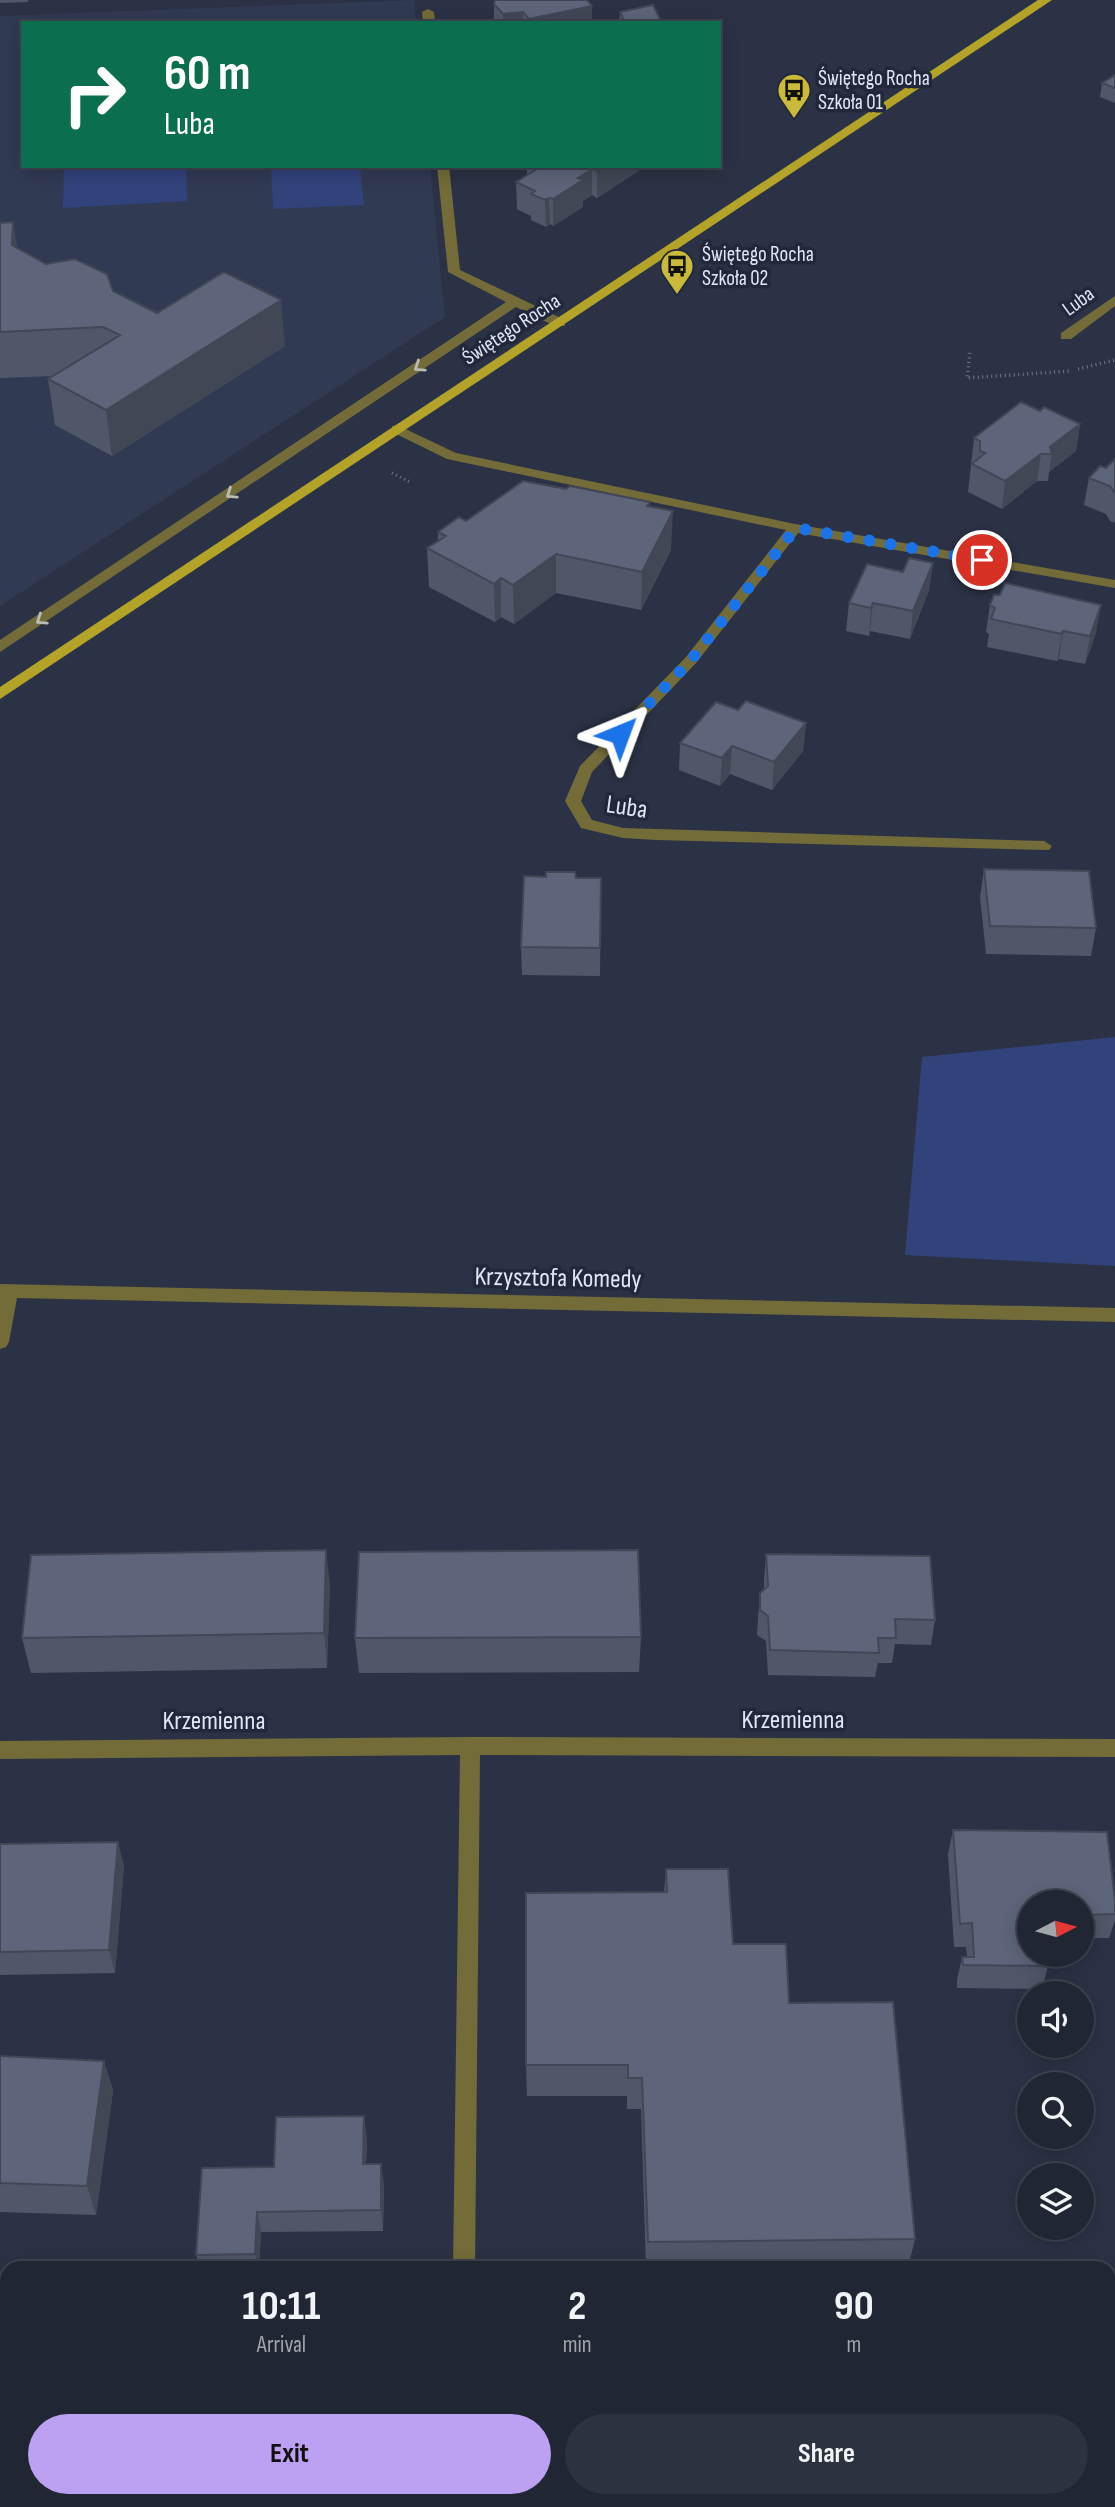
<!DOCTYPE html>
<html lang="en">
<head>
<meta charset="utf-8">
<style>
  body { margin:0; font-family:"Sofia Sans Condensed",sans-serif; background:#2d3240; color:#f1f3f6; height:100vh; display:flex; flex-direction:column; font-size:26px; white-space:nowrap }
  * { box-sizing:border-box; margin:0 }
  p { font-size:23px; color:#a2a5ac }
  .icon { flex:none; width:38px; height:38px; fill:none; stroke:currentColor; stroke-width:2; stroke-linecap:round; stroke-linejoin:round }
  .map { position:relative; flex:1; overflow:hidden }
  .details { position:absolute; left:0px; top:2261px; width:1116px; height:247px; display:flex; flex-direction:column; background:#212634; border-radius:21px 21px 0 0; box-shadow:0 4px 18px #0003,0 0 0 2px #3e434f }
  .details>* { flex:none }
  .guide { position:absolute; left:21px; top:21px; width:700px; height:147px; border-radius:0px; box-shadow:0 4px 18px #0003,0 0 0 2px #3e434f; background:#0b6e4f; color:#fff; overflow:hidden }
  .needle { width:46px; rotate:84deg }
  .fabs { position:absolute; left:1017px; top:1890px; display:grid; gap:14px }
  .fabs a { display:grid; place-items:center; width:77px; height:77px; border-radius:50%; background:#212634; box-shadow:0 4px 18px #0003,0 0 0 2px #3e434f; font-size:35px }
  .pin { position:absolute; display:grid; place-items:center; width:60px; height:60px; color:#fff; margin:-30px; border:4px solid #fff; border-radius:50%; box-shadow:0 2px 7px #0007 }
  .me { position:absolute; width:77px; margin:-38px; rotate:44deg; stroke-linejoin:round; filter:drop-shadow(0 0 5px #0008) }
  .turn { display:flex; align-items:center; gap:24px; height:147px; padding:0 28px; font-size:32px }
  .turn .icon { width:91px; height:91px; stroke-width:2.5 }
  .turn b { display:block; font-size:49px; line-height:60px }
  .eta { display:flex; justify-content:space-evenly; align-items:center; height:119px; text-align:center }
  .eta b { font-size:42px; font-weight:700; line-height:49px }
  .button { display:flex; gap:14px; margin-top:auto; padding:14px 28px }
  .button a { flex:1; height:80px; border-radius:42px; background:#bca0f2; color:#111; font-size:28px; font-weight:700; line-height:80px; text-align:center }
  .button a+a { background:#2d3240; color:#f1f3f6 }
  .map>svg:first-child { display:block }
</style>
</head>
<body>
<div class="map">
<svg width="1115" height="2507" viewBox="0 0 1115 2507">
  <rect width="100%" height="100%" fill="#2c3245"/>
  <path fill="#313a53" d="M414,0L416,23H23V166H430L445,317L0,606V16Z"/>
  <path fill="#32427b" d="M64,166H186L187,201L63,208Z
    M271,166H360L364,205L273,209Z
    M1115,1037V1266L905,1255L922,1057Z"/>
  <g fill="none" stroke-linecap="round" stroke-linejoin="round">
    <path stroke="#707687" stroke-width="3.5" stroke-dasharray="1 3.5" stroke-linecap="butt" d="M970,353L967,378L1070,371
      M1078,369L1115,360
      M392,473L410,482"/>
    <path fill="#736c39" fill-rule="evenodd" d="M428,9L434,12L435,23H423L422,12Z
      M437,166H449L460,270L565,320V326H555L516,307L0,652V640L506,302L448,272Z
      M1115,296V306L1071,339H1061V333Z
      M397,425L456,453L795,524L1115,580V588L798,533L696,663L592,772L581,801L592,820L623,828L1044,841L1052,846L1049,850L656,840L623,838L581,828L565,801L580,766L686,657L786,530L447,459L392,432V426Z
      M0,1284L1115,1308V1322L17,1298L9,1342L6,1347L0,1349Z
      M470,1737L1115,1739V1757L480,1755L475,2268H453L460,1755L0,1759V1741Z
      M449,2501H473V2507H449Z"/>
    <path fill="#b3a429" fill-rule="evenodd" d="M1038,0H1052L0,699V687Z"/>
  </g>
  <path fill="#505769" d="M0,0H28V2L0,3Z
    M494,4L592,6V23H494Z
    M620,12L662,23H619Z
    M1115,75V103L1100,97L1102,83Z
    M527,166H643V168L597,198L592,195L583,201V207L553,226L550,224L546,227L531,220V216L517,209L516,182L527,175Z
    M13,222L17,248L46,264L113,291L157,313L285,346L112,456L55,425L48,379L53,376L0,378V223Z
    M1040,411L1080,424L1076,451L1049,472L1048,481H1037L1002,509L968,492L974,438Z
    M1115,459V523L1110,521L1106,514L1084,505L1089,478L1106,468Z
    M649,507L671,550L641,610L556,593L514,624L501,617L495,622L429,587L427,548L438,541V532L466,521Z
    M933,563L929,590L910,639L870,631L869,636L846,631L849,603L903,572Z
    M990,605L1096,633L1085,664L1059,659L1057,661L987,647L989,634L986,632Z
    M738,710L806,723L803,751L772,790L730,774L720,786L679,770L680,743Z
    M984,869L1096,928L1091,956L986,954L980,897Z
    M576,878H601L600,976L522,975L521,947Z
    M766,1554L935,1620L931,1645L895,1644L892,1663H878L875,1677L768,1675L766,1641L757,1635L758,1618L760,1593L764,1589V1580Z
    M330,1585L327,1668L31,1673L22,1638Z
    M641,1637L639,1672L359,1673L355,1638Z
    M953,1830L1115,1901V1920L1109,1938H1082V1902H1029L1048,1966L1042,1989L957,1988V1980L962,1957H967L966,1947H954L948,1854Z
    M0,1844L124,1866L115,1973L0,1975Z
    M666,1869L733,1944L789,2003L915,2239L908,2268H646L641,2109H627V2096H527L526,2065L664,1892Z
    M0,2056L104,2061L113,2091L96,2215L0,2212Z
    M367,2138L366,2164H381L384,2186L383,2231L261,2232L259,2268H200L196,2255L274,2167Z
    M1110,2285H1115V2463H1110Z
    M0,2328H7V2496H0Z
    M606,2501H662V2505L606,2504Z"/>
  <path fill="#414755" d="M592,6V23H529V19Z
    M523,12V23H503V14Z
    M604,166H643V168L597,198V171Z
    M592,169V195L583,201V207L553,226V199L578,178Z
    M549,198L550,224L546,227L545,200Z
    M13,222L20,268L12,245Z
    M281,300L285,346L112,456L106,410Z
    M1080,424L1076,451L1049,472L1052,454L1050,447Z
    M1041,454L1037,481L1002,509L1005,481Z
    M673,511L671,550L641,610L642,572Z
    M556,554V593L514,624L513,585Z
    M933,563L929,590L910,639L913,611Z
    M501,578V617L495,622L494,584Z
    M873,603L870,631L869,636L871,608Z
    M1101,605L1096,633L1085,664L1090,636Z
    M1063,631L1059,659L1057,661L1062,634Z
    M806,723L803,751L772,790L774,762Z
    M732,746L730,774L720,786L722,758Z
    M326,1550L330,1585L327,1668L324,1633Z
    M118,1842L124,1866L115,1973L109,1950Z
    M104,2061L113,2091L96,2215L87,2186Z
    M364,2116L367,2138L365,2185L363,2164Z
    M381,2164L384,2186L383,2231L381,2210Z
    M257,2212L261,2232L259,2268H258L255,2254Z"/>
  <path fill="#5d657a" stroke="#414755" stroke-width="2" d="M495,0H587L592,6L529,19L523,12L503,14L494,4Z
    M653,5L662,23H625L620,12Z
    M585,19L588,23H568Z
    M1115,75V88L1102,83Z
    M542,166H604L597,171L592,169L578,178L583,180L553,199L549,198L545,200L531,194L535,191L516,182Z
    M13,222L12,245L46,264L75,259L107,274L113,291L157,313L224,272L281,300L106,410L48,379L120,335L103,327L0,332V223Z
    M1021,402L1040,411L1044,407L1080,424L1050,447L1052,454H1041L1005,481L972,464L985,453L980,451V441L974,438Z
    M1115,459V493L1110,486L1089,478L1100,466L1106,468Z
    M523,481L566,489L570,486L650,502L647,506L673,511L642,572L556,554L513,585L501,578L494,584L427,548L446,536L438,532L459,517L466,521Z
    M909,558L933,563L913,611L873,603L871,608L849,603L867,564L903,572Z
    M1005,583L1101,605L1090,636L1063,631L1062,634L991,619L995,608L990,605L994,595H1000Z
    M746,701L806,723L774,762L732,746L722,758L680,743L716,702L738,710Z
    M984,869L1089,871L1096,928L990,926Z
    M546,872H575L576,878H601L600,948L521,947L524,876L546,877Z
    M326,1550L324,1633L22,1638L31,1555Z
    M638,1550L641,1637L355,1638L359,1552Z
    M766,1554L930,1556L935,1620L895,1619L896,1638H878L879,1653L770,1650L768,1616L760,1610V1593L768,1586Z
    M953,1830L1107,1832L1115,1901V1914L1082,1915V1902H1029V1955H1047L1048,1966L963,1965L962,1957H974L972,1923L960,1924Z
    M118,1842L109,1950L0,1952V1844Z
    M666,1869H728L733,1944H786L789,2003L893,2002L915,2239L648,2242L642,2078H628V2065H526V1893L667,1892Z
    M0,2056L104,2061L87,2186L0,2183Z
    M364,2116L363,2164H381V2210L257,2212L255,2254L196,2255L202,2168L274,2167L276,2117Z
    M1110,2285H1115V2437L1111,2436L1110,2417Z
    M0,2328H7V2478H0Z"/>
  <defs><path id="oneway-chevron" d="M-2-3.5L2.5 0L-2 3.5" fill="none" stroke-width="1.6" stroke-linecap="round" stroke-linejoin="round" transform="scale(1.75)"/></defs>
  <g stroke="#babbb2">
    <use href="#oneway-chevron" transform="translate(419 367) rotate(146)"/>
    <use href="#oneway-chevron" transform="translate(231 494) rotate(146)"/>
    <use href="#oneway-chevron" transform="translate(41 620) rotate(146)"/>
  </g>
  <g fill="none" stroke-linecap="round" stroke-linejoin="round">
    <path stroke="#1a73e8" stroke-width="12" stroke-dasharray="0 21.6" d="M620,734L691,660L796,528L982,560"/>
  </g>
  <defs>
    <symbol id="bus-pin" viewBox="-11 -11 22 30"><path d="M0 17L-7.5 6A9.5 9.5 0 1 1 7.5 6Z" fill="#caba3a" stroke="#22283b"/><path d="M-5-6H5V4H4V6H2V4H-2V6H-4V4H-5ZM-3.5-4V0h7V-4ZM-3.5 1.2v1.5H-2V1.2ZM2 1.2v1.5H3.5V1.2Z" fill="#111"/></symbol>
  </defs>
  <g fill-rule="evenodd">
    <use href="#bus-pin" x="775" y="71" width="38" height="52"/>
    <use href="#bus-pin" x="658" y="247" width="38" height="52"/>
  </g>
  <g text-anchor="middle" stroke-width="7" stroke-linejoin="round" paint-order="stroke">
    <g font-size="21" fill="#e1e6f3" stroke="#22283b" text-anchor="start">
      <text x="818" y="85">Świętego Rocha<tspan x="818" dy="24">Szkoła 01</tspan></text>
      <text x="702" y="261">Świętego Rocha<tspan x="702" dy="24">Szkoła 02</tspan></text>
    </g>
    <g font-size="21" fill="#e1e6f3" stroke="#22283b">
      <text transform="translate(1078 301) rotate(-36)" y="7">Luba</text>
      <text transform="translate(511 329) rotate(-33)" y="7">Świętego Rocha</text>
    </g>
    <g font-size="26" fill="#e1e6f3" stroke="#22283b">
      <text transform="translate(627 806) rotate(8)" y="9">Luba</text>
      <text transform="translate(558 1277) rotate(1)" y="9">Krzysztofa Komedy</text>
      <text x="793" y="1728">Krzemienna</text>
      <text x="214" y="1729">Krzemienna</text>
    </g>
  </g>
</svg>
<div class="fabs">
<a><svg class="needle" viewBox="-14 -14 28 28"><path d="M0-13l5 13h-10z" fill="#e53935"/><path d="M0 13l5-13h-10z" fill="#a2a5ac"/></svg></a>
<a><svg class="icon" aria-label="sound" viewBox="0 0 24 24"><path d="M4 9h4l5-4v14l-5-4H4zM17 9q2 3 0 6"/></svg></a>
<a><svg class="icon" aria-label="search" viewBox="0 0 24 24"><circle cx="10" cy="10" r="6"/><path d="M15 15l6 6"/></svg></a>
<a><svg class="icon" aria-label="layers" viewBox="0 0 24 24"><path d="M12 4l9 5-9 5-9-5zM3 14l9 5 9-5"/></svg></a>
</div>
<div class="pin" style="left:982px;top:560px;background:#d93025"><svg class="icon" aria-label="arrive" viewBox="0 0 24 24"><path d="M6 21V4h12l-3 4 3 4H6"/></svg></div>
<svg class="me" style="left:620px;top:734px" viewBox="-20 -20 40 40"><path d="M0-17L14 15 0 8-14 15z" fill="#1a73e8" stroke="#fff" stroke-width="4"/></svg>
<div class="guide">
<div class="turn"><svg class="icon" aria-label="right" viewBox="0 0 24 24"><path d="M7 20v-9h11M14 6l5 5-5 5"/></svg><div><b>60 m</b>Luba</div></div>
</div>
<section class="details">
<div class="eta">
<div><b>10:11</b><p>Arrival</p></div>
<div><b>2</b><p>min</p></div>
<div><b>90</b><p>m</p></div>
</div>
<div class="button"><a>Exit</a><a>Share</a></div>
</section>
</div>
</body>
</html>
